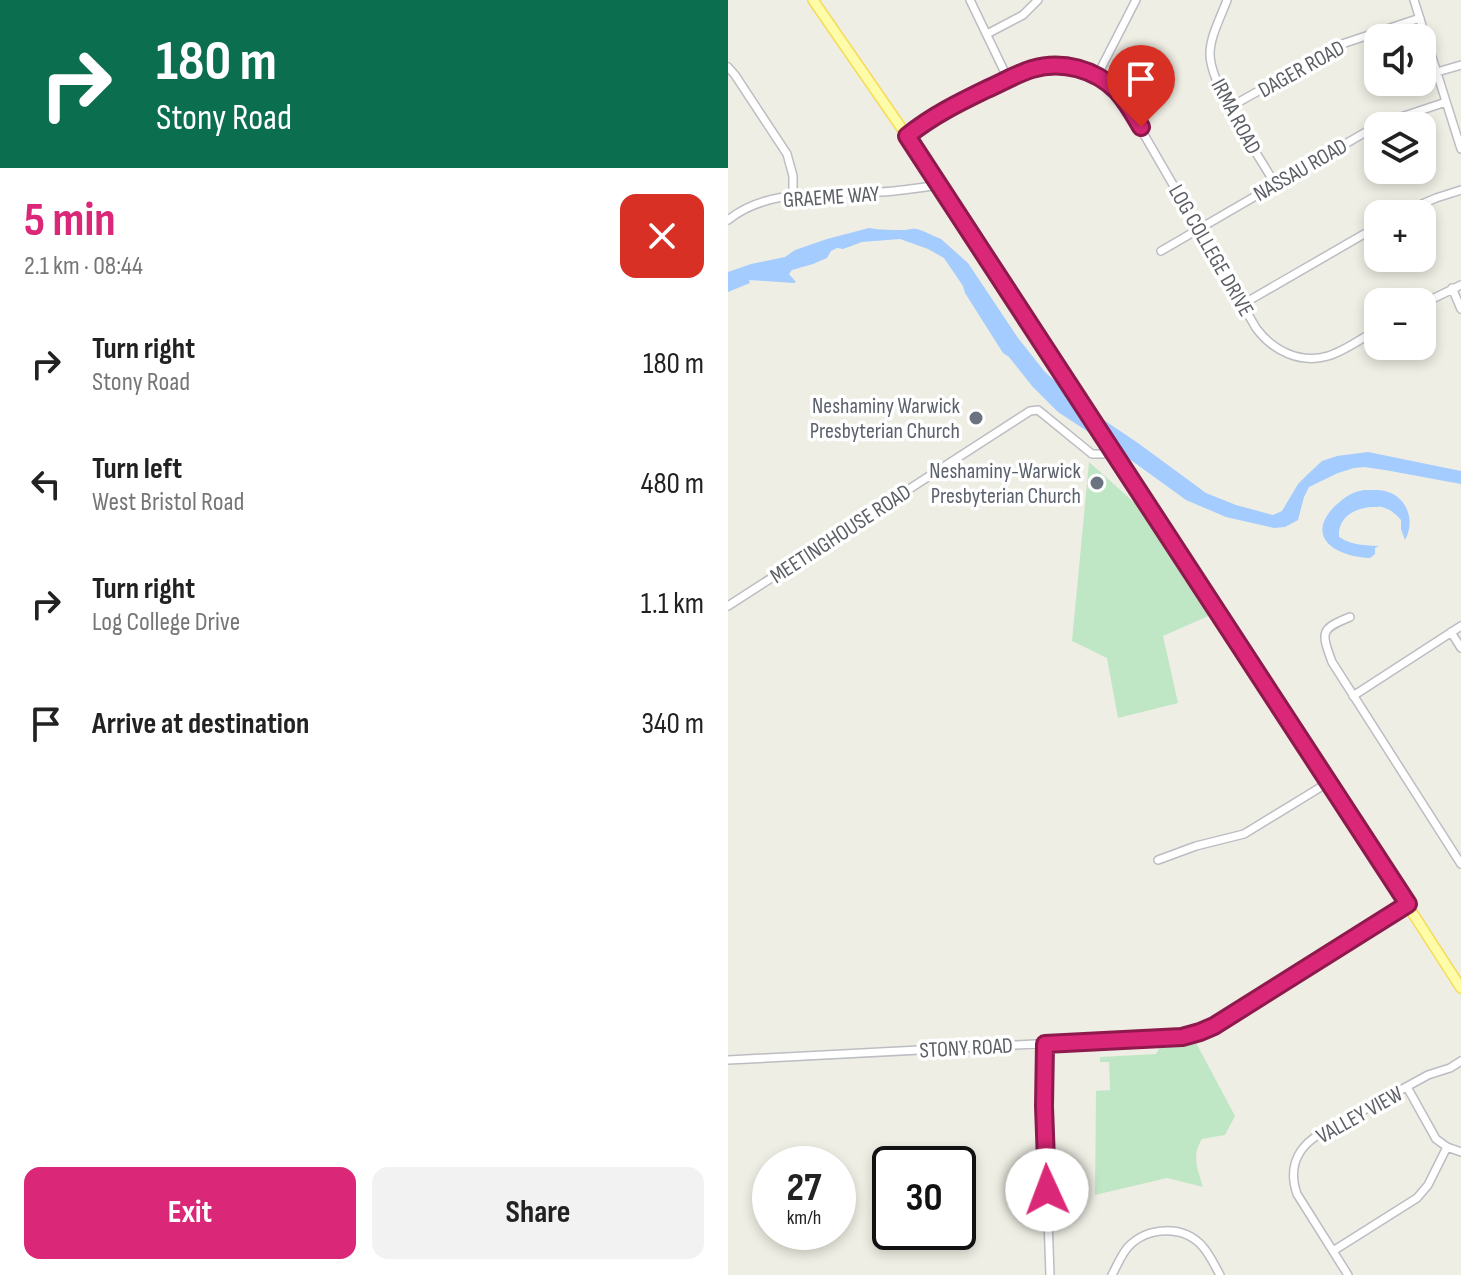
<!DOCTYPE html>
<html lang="en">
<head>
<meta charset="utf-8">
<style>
  body { margin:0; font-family:"Sofia Sans Condensed",sans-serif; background:#f2f2f2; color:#222; height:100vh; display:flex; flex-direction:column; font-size:30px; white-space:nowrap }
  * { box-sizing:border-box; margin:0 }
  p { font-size:26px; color:#767676 }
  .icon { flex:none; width:44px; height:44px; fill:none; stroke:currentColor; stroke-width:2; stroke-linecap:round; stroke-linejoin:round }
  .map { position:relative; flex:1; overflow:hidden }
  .side { display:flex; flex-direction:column; background:#fff; width:728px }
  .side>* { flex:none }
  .hud { background:#0b6e4f; color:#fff; overflow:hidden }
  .buttons { position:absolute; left:636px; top:24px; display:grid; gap:16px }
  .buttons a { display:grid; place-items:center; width:72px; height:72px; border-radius:16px; background:#fff; box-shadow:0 4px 12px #0003; font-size:40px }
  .speed { position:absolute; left:24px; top:1146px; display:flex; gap:16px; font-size:40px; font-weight:700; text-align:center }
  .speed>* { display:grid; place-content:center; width:104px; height:104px; border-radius:50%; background:#fff; box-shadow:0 4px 12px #0003; line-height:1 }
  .speed small { font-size:20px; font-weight:400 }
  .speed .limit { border:4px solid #111; border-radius:12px; background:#fff; color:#111 }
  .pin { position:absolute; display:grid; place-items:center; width:68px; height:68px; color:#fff; margin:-82px -34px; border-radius:50% 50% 50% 0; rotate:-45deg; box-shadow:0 0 8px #0007 }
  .pin .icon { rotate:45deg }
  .me { position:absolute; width:88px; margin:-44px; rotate:358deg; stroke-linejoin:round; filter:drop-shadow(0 0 6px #0008) }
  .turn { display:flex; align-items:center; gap:28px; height:168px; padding:0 24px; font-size:36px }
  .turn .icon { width:104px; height:104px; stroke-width:2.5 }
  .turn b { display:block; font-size:56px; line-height:68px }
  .round { display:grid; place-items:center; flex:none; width:84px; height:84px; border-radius:16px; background:#f2f2f2 }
  .head { display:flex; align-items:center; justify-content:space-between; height:136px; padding:0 24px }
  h1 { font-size:48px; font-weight:700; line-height:60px; color:#db2777 }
  .button { display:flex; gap:16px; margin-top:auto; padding:16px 24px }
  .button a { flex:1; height:92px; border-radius:16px; background:#db2777; color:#fff; font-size:32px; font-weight:700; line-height:92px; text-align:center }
  .button a+a { background:#f2f2f2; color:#222 }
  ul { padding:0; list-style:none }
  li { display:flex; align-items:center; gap:24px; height:120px; padding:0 24px }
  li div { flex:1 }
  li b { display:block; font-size:30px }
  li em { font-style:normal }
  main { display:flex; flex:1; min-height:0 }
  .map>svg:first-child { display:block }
</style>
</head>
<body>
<main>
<section class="side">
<div class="hud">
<div class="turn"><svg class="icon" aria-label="right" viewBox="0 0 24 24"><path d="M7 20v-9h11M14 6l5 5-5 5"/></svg><div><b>180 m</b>Stony Road</div></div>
</div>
<div class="head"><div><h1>5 min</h1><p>2.1 km · 08:44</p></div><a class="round" style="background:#d93025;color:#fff"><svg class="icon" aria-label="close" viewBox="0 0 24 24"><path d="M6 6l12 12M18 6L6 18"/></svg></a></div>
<ul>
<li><svg class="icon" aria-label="right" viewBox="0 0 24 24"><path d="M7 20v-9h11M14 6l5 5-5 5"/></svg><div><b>Turn right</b><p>Stony Road</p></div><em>180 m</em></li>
<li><svg class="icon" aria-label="left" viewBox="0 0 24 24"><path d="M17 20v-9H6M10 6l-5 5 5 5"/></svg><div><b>Turn left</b><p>West Bristol Road</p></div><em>480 m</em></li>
<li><svg class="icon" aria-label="right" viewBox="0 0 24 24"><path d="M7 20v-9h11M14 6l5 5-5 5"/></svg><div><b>Turn right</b><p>Log College Drive</p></div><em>1.1 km</em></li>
<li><svg class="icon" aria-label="arrive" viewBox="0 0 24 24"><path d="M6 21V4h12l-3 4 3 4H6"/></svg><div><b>Arrive at destination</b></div><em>340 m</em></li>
</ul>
<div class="button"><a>Exit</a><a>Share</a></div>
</section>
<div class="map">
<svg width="733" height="1275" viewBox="0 0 733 1275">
  <rect width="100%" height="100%" fill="#efeee4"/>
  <path fill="#c0e7c5" d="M361,462L419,514L485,614L435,636L450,703L390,718L379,658L344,641Z
    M466,1039L507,1116L497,1135L474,1139C463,1156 470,1170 475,1187L439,1178L367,1195L368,1091L382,1090L381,1062H372V1057L428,1054L435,1042Z"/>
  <path fill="#a4ccff" d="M141,228C152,230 164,230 175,230C181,230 182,228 189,229C197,231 205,236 213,239L240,263L290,338L317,372L352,404L410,443L478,493L508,505L545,515L554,511L570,484L579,475L594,461L609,456L640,452L733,471V484L657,470L636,467L626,468L610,473L581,487L576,497L570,520L557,527L546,528L498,517L458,500L400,458L330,412L304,386L281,357L275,353L237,293L235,286L216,258L200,249L172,239L134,242L115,249L109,248L103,251L99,258L85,264L64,270L61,274L68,282L66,283L21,280L22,283L0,292V272L23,264L57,257L67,250L99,239Z
    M636,490C645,490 654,489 663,493C682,502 686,524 677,540L673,529V520C669,515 663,510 657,508C652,506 651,507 645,507C626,508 610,517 611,537C625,546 637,545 651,546L647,548V554L642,558C608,557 575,537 608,505C617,497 624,492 636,490Z"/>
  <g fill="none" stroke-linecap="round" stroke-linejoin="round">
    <defs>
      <path id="minor" d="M242,0L280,79
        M499,0C493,17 482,36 482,54C482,86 530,154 547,184
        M686,0L733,149
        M259,34L295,15L310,0
        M0,67L7,75L59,154L65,176V196
        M709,72L733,65
        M369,76L408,0
        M502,107L614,44L692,18
        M179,136C203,116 230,103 258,90C311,65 352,47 396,100L528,328C545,351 572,364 600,356C617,351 634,338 650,329
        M671,214L708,198L733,190
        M0,220C42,186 103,196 153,192C172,191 191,188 210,185
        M433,251L643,129L673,117L718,102
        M724,288L733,309
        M515,304L650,226
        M694,304L733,285
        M0,606L302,411L310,410L315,414L364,454H375L385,450
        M622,617C592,629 593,632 604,662L733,864
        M723,632L733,648
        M625,696L733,626
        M430,860L468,846L516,834L601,782
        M317,1044L316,1106L322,1275
        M0,1060L460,1036L486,1026L680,904
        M679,1087L708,1139L719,1147L733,1152
        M605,1251L689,1198L700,1185L719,1147
        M384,1275C389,1266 393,1255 400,1247C420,1226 456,1225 475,1247C482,1255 487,1266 492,1275
        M620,1275L569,1194C561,1171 567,1151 587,1137L700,1075L722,1068L733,1061"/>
      <path id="major" d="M85,0L179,136L336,378L385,449L733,988"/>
    </defs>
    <use href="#minor" stroke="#bcbdc3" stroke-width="10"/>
    <use href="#major" stroke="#f4db58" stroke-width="12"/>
    <use href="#minor" stroke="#fff" stroke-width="7"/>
    <use href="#major" stroke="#fffca9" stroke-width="9"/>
  </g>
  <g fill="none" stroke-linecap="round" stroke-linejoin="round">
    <defs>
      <path id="route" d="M319,1190L316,1106L317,1044L454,1037L472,1032L486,1026L680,904L179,136C204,116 230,103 259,89C273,83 288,74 304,69C334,60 367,69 389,91C399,102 406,115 413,127"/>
    </defs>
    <use href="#route" stroke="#8e194d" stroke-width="20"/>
    <use href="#route" stroke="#db2777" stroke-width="14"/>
  </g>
  <g fill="#6b7280" stroke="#fff" stroke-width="3">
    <circle cx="248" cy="418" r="8"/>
    <circle cx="369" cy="483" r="8"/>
  </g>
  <g text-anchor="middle" stroke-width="7" stroke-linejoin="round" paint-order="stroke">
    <g font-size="22" fill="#5c5f65" stroke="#fff">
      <text transform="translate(573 68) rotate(-29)" y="8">DAGER ROAD</text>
      <text transform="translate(509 116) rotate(62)" y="8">IRMA ROAD</text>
      <text transform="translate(572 169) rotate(-30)" y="8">NASSAU ROAD</text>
      <text transform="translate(103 196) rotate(-4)" y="8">GRAEME WAY</text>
      <text transform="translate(484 250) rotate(60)" y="8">LOG COLLEGE DRIVE</text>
      <text transform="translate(112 533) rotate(-33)" y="8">MEETINGHOUSE ROAD</text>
      <text transform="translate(238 1047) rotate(-3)" y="8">STONY ROAD</text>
      <text transform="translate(631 1114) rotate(-29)" y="8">VALLEY VIEW</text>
    </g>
    <g font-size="22" fill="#5b616d" stroke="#fff" text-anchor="end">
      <text x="232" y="413">Neshaminy Warwick<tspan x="232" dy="25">Presbyterian Church</tspan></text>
      <text x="353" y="478">Neshaminy-Warwick<tspan x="353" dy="25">Presbyterian Church</tspan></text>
    </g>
  </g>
</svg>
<div class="buttons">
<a><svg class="icon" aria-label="sound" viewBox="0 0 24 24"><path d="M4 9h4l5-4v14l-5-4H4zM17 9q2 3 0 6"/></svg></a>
<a><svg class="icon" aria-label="layers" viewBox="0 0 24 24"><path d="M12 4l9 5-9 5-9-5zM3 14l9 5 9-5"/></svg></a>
<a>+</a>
<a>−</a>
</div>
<div class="speed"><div>27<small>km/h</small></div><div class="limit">30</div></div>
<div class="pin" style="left:413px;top:127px;background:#d93025"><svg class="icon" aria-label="arrive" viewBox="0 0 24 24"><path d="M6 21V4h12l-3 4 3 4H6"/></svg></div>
<svg class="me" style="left:319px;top:1190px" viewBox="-20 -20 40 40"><circle r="19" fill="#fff"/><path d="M0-13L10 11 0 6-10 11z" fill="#db2777"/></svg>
</div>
</main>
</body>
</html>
